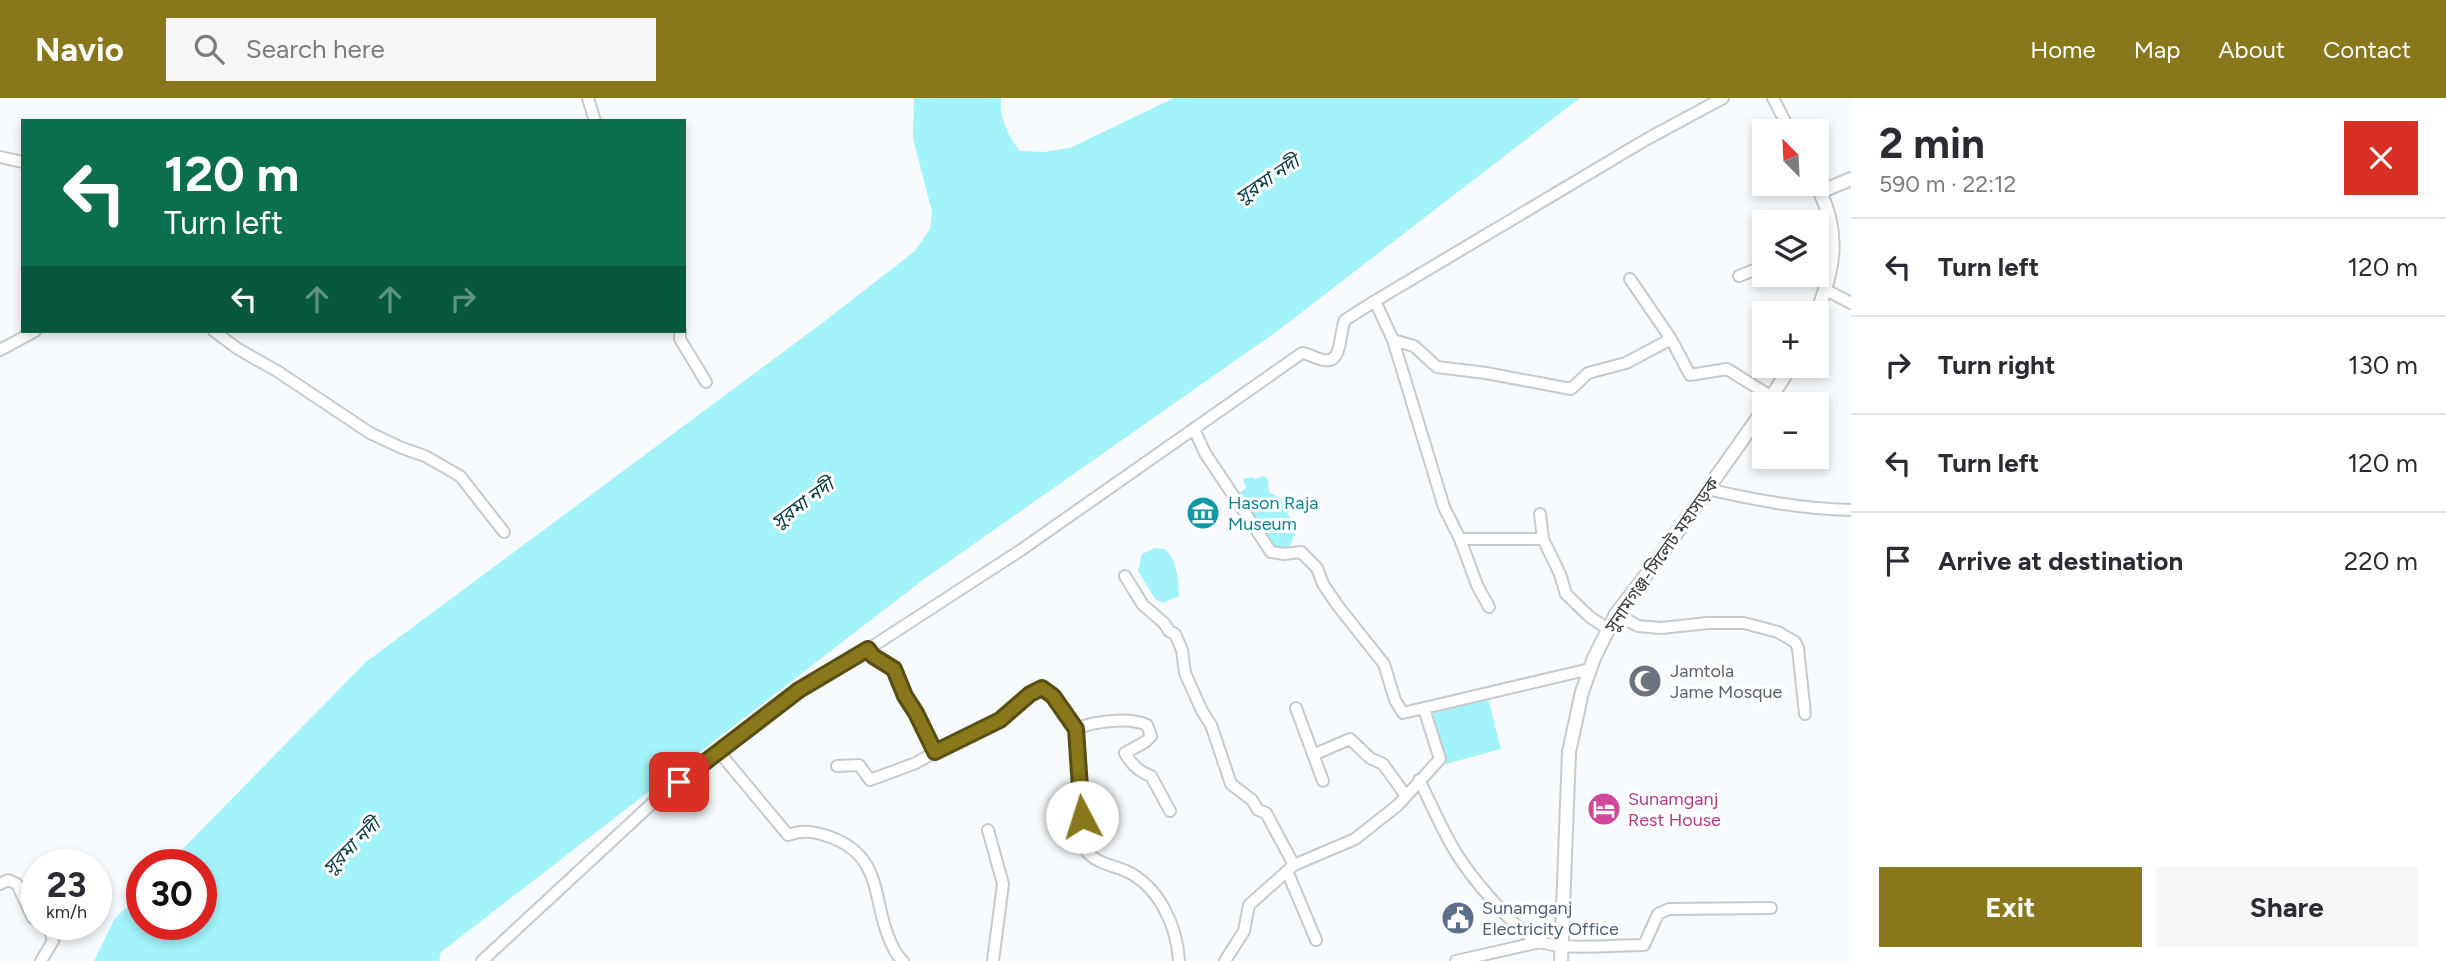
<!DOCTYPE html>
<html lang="en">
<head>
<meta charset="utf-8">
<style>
  body { margin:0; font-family:Figtree,"Noto Sans Bengali",sans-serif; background:#f7f7f7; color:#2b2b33; height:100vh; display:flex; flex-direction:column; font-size:26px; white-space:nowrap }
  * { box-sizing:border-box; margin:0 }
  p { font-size:23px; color:#7c7c81 }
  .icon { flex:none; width:38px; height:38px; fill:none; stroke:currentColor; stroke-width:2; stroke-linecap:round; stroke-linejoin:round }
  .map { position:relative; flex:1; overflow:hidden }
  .side { display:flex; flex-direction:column; background:#fff; width:595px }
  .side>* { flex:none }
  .guide { position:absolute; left:21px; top:21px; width:665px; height:214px; border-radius:0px; box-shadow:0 4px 10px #0003; background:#0b6e4f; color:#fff; overflow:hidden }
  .needle { width:46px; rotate:336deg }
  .fabs { position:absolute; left:1752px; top:21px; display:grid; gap:14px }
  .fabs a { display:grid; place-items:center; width:77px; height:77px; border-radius:0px; background:#fff; box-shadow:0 4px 10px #0003; font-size:35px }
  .speed { position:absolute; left:21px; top:751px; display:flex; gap:14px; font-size:35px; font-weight:700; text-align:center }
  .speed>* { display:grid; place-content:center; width:91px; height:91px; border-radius:50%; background:#fff; box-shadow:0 4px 10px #0003; line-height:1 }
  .speed small { font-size:18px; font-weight:400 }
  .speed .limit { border:10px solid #d22; background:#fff; color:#111 }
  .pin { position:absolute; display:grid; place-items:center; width:60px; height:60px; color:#fff; margin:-30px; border-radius:14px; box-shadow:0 4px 10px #0006 }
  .me { position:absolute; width:77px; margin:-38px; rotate:355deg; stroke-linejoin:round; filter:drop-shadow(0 0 5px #0008) }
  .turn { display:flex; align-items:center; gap:24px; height:147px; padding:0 28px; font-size:32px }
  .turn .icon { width:91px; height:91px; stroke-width:2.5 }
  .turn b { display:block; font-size:49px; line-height:60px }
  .lanes { display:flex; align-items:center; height:66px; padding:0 28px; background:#0003; justify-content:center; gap:35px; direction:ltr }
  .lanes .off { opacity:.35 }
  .round { display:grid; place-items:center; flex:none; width:74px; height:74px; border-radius:0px; background:#f7f7f7 }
  .headline { display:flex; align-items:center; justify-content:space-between; height:119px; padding:0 28px }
  h1 { font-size:42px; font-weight:700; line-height:52px }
  .primary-button { display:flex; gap:14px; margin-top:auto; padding:14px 28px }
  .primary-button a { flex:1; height:80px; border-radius:0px; background:#88771b; color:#fff; font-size:28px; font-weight:700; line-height:80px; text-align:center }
  .primary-button a+a { background:#f7f7f7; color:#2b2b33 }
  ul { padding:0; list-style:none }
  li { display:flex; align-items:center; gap:21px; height:98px; padding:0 28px; border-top:2px solid #e1e1e2 }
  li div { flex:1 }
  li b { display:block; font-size:26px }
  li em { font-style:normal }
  header { display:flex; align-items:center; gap:42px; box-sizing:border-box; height:98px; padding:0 35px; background:#88771b; color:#fff }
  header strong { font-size:33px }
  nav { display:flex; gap:38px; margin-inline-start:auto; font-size:24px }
  .search { width:490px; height:63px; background:#f7f7f7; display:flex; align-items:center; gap:18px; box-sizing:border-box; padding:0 24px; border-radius:0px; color:#7c7c81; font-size:26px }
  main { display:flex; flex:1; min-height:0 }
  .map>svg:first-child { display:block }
</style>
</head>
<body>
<header>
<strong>Navio</strong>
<div class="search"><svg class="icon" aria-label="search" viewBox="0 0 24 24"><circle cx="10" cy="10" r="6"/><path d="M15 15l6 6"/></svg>Search here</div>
<nav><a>Home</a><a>Map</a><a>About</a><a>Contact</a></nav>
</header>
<main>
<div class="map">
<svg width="1851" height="863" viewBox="0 0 1851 863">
  <rect width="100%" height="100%" fill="#f8fbfd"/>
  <path fill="#a2f3fa" d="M914,0H1001C999,20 1008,38 1020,53L1044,54L1070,50L1174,0H1580L1276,234L924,481L441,854L439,863H94L114,822L142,793V826H201V766H168L366,564L821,226L915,153L930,131L932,114L913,40Z
    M1264,378L1268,381L1269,394L1281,401L1296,434L1288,451H1271L1237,397L1246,390L1243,381L1252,379L1256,381Z
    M1155,450L1165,451C1178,465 1178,479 1179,498L1163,505L1155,501L1138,473L1142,456Z
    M1488,600L1501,651L1446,666L1433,615Z"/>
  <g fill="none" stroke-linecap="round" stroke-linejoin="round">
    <defs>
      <path id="minor" d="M588,0L595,23
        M1773,0L1790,33
        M0,59L23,64
        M1816,150L1833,144
        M1739,178L1764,168
        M1630,181L1671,241
        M1826,192L1851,205
        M1375,203L1393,242L1414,248L1437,269L1486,275L1571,291L1588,275L1626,265L1671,241L1690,277L1727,271L1772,299
        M214,233L238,251L277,273L370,335L402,350L425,358L460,378L504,434
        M680,233V241L706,284
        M1393,242L1444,409L1460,441L1477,487L1489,509
        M0,252L35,233
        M1194,331L1205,355L1271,454L1284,456L1301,454L1317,470L1323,486L1338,508L1384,566L1395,602L1403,615L1590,571
        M1707,391C1755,402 1802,411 1851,412
        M1540,416L1543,441L1560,476L1566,496L1590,519L1608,531
        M1460,441H1543
        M1125,478L1143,507L1164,525L1169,533L1175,536L1182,552L1185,575L1202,613L1211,627L1231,686L1252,702L1258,712L1266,715L1294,767
        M1616,516L1638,528L1661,530L1708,525H1744L1778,534L1795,544L1798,550L1805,616
        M1296,610L1323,683
        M1076,631C1094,623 1129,619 1147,627L1151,638L1145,644L1125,655C1131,666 1139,674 1151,678L1170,713
        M719,654L788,737C803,731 816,734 830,739C885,759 871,803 891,845C894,852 897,858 903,863
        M935,654L1000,622L1030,596L1042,590L1053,598L1076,631L1079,648V692L1087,754C1098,766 1112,767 1126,773C1159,788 1177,828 1179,863
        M1313,657L1350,641L1370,660L1383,666L1406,698
        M837,668L859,667L870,682L916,665L935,654L916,615L905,598L894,571L873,558L868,551
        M1419,682C1431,705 1441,730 1455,753C1468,775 1519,839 1543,845C1575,852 1612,847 1644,847L1658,816L1669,811L1771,810
        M988,732L1003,786L993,863
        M1287,773L1316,842
        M0,786L8,782L17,786L33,820L37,822
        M41,863L53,843L50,832L42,826
        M482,863L659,699L798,592L873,548L1021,452L1302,255C1310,256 1316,261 1324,262C1343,266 1339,234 1345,222L1375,203L1647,41L1723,0
        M1225,863L1244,833L1249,807L1294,767L1355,741L1398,707L1440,661L1424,611
        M1456,863L1540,844"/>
      <path id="major" d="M1816,217C1833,174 1841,138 1820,94L1851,81
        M1767,306L1791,268
        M1561,863L1569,654L1582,594L1594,560L1616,516L1659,460L1764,311"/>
    </defs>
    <use href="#minor" stroke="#c7cacc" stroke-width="14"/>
    <use href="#major" stroke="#c7cacc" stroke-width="16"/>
    <use href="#minor" stroke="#fff" stroke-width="10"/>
    <use href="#major" stroke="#fff" stroke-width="12"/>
  </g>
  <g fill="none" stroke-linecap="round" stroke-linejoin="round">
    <defs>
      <path id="route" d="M679,684L799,592L868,551L873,558L894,571L905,598L916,615L935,654L1000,622L1030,596L1042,590L1053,598L1076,631L1082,719"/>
    </defs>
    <use href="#route" stroke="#584d12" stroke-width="18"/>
    <use href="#route" stroke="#88771b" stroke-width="12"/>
  </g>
  <defs>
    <symbol id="museum-disc" viewBox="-11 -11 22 22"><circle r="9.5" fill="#0f9aa8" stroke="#fff"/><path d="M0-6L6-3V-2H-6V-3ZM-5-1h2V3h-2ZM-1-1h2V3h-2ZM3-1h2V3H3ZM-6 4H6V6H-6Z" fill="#fff"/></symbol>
    <symbol id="mosque-disc" viewBox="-11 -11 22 22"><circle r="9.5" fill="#6b7280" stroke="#fff"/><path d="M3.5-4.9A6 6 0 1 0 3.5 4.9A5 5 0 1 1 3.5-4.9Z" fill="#fff"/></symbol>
    <symbol id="hotel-disc" viewBox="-11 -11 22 22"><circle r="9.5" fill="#d1479c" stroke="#fff"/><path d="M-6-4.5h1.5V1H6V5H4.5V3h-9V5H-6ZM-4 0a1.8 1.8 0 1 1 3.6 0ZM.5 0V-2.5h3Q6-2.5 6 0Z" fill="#fff"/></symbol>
    <symbol id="civic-disc" viewBox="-11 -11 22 22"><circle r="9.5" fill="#5c6f8a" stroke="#fff"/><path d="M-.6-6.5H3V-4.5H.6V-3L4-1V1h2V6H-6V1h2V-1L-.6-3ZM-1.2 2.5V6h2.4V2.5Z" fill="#fff"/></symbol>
  </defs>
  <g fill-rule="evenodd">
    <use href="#museum-disc" x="1184" y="396" width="38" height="38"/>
    <use href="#mosque-disc" x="1626" y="564" width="38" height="38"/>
    <use href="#hotel-disc" x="1585" y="692" width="38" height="38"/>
    <use href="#civic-disc" x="1439" y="801" width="38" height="38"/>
  </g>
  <g text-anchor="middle" stroke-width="6" stroke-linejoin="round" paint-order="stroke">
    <g font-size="18" fill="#0d838f" stroke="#fff" text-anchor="start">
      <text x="1228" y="411">Hason Raja<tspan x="1228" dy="21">Museum</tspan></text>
    </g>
    <g font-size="18" fill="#3c3d3e" stroke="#fff">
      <text transform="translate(1662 457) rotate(-55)" y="6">সুনামগঞ্জ-সিলেট মহাসড়ক</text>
    </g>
    <g font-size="18" fill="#5b616d" stroke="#fff" text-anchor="start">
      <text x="1670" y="579">Jamtola<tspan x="1670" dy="21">Jame Mosque</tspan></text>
    </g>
    <g font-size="18" fill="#b23c85" stroke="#fff" text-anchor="start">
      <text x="1628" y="707">Sunamganj<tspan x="1628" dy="21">Rest House</tspan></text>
    </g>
    <g font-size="18" fill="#4e5e75" stroke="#fff" text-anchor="start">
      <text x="1482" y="816">Sunamganj<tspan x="1482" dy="21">Electricity Office</tspan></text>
    </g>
    <g font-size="19" font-style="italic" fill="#083c40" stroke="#fff">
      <text transform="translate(1267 81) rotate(-34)" y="7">সুরমা নদী</text>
      <text transform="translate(802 405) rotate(-36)" y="7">সুরমা নদী</text>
      <text transform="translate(351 748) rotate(-45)" y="7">সুরমা নদী</text>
    </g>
  </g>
</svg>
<div class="fabs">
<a><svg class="needle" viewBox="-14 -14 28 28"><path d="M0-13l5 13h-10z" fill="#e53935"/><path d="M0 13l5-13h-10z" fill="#7c7c81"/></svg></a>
<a><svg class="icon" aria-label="layers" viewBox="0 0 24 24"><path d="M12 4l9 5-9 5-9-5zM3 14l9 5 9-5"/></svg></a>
<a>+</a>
<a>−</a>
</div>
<div class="speed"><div>23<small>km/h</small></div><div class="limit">30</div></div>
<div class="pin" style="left:679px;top:684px;background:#d93025"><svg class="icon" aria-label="arrive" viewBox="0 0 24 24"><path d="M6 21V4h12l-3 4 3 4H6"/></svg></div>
<svg class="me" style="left:1082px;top:719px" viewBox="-20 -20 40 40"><circle r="19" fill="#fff"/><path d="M0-13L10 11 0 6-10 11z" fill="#88771b"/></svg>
<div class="guide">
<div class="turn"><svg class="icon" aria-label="left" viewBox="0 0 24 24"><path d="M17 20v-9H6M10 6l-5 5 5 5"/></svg><div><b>120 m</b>Turn left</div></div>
<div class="lanes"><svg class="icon" aria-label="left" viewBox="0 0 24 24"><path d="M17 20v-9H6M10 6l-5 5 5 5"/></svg><svg class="icon off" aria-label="ahead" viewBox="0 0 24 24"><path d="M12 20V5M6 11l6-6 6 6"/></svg><svg class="icon off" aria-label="ahead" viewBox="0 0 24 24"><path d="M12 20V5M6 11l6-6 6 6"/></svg><svg class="icon off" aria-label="right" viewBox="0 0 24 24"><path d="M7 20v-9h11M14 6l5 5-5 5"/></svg></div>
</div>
</div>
<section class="side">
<div class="headline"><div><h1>2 min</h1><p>590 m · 22:12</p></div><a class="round" style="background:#d93025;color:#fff"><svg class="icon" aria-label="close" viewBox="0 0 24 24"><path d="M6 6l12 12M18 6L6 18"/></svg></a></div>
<ul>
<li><svg class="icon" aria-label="left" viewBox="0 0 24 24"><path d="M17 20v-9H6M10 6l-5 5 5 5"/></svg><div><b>Turn left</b></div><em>120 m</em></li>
<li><svg class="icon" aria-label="right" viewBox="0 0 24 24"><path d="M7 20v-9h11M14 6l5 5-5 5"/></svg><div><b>Turn right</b></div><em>130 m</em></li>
<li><svg class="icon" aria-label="left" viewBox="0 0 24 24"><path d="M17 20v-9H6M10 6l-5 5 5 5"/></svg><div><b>Turn left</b></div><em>120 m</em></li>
<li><svg class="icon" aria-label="arrive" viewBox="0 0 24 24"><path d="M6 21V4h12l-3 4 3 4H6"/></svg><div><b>Arrive at destination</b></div><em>220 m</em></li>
</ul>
<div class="primary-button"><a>Exit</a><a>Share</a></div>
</section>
</main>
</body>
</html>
